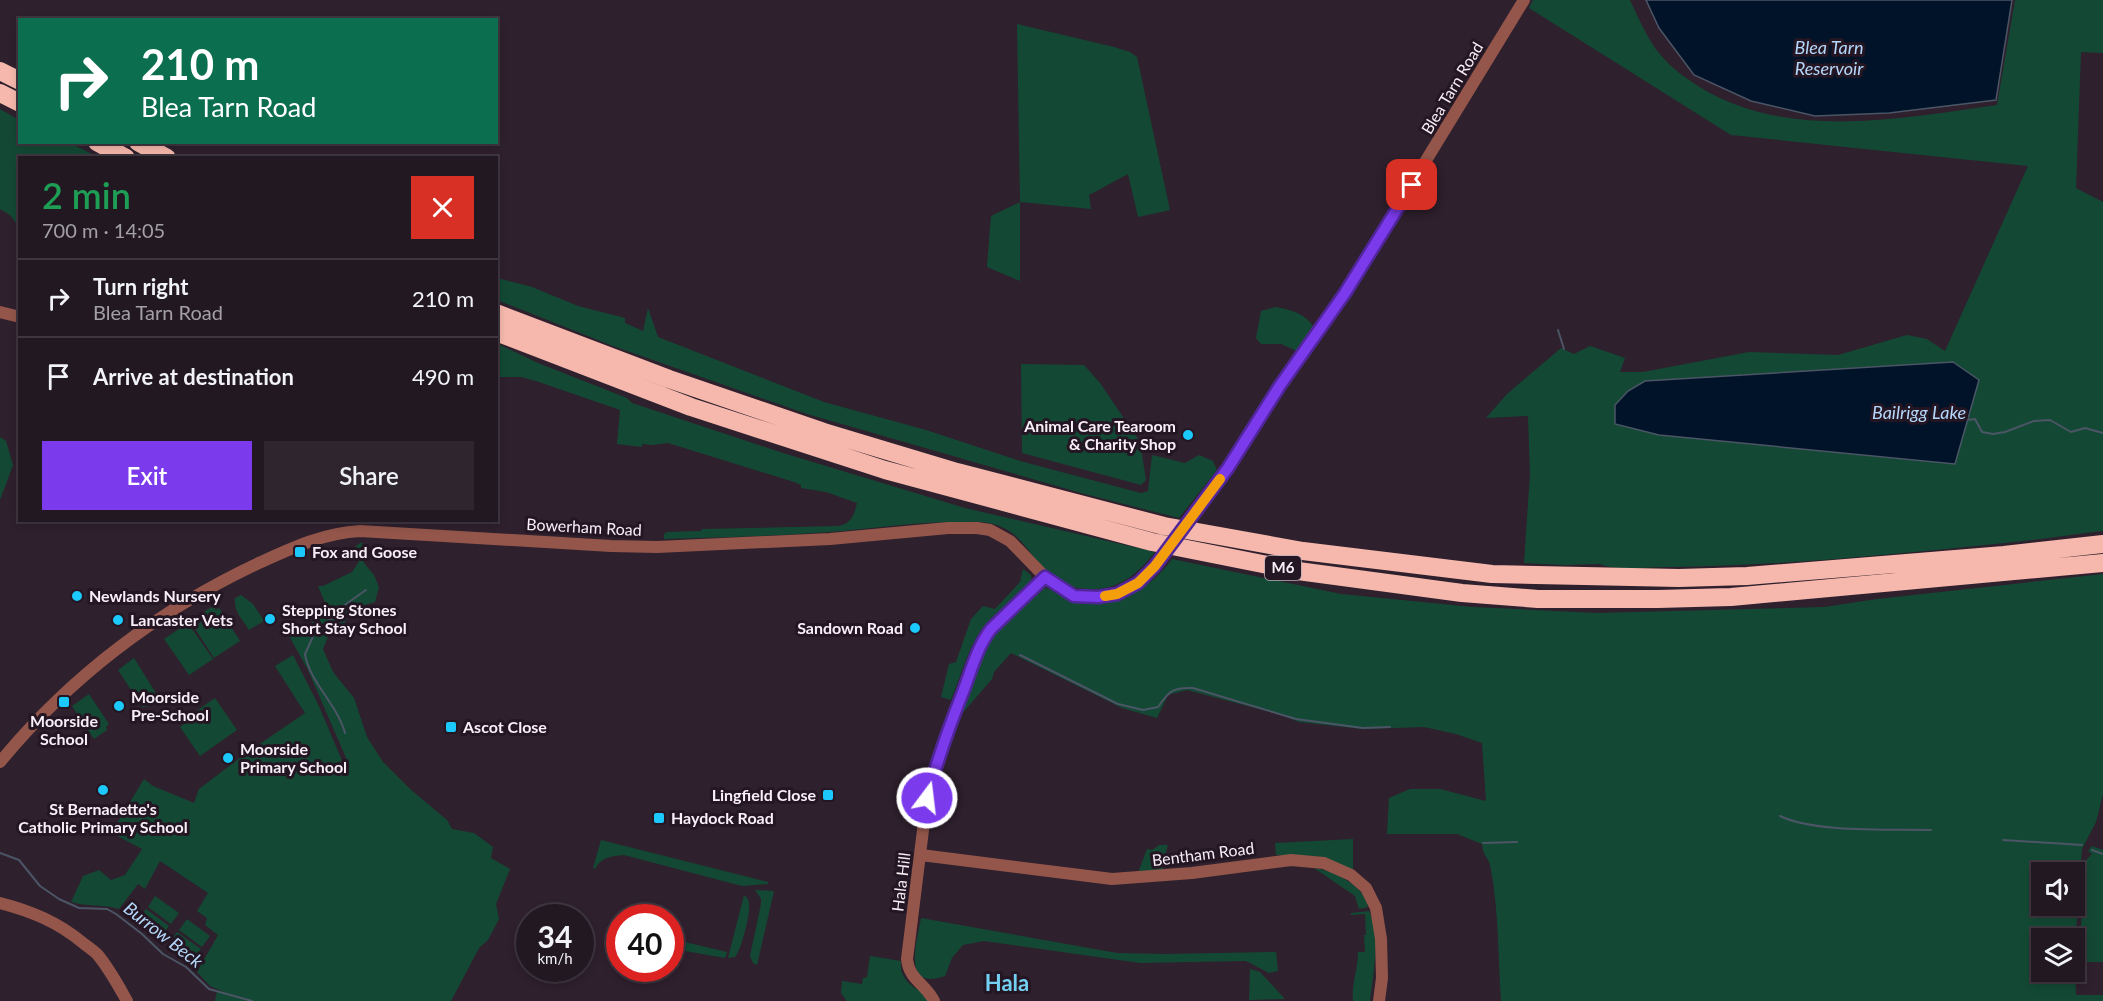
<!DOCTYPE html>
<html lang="en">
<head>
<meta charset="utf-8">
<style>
  body { margin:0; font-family:Lato,sans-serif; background:#2e252f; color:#f1f3f6; height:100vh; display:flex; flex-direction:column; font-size:22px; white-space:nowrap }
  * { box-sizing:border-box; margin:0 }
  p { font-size:20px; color:#a2a0a5 }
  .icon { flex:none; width:33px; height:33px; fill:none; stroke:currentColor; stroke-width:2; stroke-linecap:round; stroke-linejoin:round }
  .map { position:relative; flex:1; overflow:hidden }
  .panel { position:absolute; left:18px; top:156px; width:480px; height:366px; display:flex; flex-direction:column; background:#221822; border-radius:0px; box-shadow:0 3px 9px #0003,0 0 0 2px #3f3740 }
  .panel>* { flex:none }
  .top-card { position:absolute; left:18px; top:18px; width:480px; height:126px; border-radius:0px; box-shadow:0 3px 9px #0003,0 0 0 2px #3f3740; background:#0b6e4f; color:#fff; overflow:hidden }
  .tools { position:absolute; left:2031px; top:862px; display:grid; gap:12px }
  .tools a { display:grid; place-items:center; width:54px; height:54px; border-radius:0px; background:#221822; box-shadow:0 3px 9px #0003,0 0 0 2px #3f3740; font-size:30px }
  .speed { position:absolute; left:516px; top:904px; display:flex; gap:12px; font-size:30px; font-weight:700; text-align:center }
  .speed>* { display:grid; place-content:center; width:78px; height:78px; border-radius:50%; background:#221822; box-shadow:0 3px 9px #0003,0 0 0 2px #3f3740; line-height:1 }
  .speed small { font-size:15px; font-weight:400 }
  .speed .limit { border:9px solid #d22; background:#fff; color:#111 }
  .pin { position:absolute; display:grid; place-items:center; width:51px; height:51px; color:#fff; margin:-26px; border-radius:12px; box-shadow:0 3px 9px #0006 }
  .me { position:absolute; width:66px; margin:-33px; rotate:15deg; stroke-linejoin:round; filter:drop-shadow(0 0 4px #0008) }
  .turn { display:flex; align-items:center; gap:21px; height:126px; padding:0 24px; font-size:27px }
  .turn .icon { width:78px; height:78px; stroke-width:2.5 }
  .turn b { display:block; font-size:42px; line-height:51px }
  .round { display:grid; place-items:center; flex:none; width:63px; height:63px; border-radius:0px; background:#2e252f }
  .head { display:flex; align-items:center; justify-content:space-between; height:102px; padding:0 24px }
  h1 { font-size:36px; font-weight:600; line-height:45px; color:#1e9e55 }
  .cta { display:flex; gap:12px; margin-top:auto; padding:12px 24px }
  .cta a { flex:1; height:69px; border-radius:0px; background:#7c3aed; color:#fff; font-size:24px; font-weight:600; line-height:69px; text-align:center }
  .cta a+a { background:#2e252f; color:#f1f3f6 }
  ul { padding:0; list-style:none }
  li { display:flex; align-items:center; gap:18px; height:78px; padding:0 24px; border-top:2px solid #3f3740 }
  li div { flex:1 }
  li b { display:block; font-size:22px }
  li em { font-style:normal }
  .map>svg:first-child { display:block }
</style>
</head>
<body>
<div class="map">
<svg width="2103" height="1001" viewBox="0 0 2103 1001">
  <rect width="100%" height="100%" fill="#2e202d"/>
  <path fill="#134934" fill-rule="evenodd" d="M1533,0H1630C1637,15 1644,31 1653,45C1662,59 1676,71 1689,80C1778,143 1897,119 1997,105L2015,0H2103V53L2081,52L2076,188L2103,202V531C2067,535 2031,541 1995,544C1886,555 1777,566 1668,567C1652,567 1612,571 1600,564L1565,565L1524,563L1530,474L1528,416L1486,418L1507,394L1561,348L1574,354L1590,346L1625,358L1620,372H1643L1749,352L1838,355L1907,335L1927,339L1945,351L2028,166L1731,135L1529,8ZM1645,381L1955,464L1659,435L1615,423Z
    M1017,24L1114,47L1130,52L1137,57L1170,210L1138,217L1128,174L1089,195L1091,209L1020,202V281L987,267L991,216L1020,202Z
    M0,109L19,120L20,142L70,143L98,157L20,158L19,227L10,215L0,209Z
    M497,278L532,287L578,306L625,318V323L643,331L648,308L658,337L824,402L926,430L1020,461L1141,493L1148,491L1152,455L1185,463L1199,455L1213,461L1217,470L1179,518L1081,493L807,414L613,346L497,300Z
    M1276,307C1292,310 1304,313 1314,327L1297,351L1281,344H1261L1256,338L1261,311Z
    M496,343L538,363L627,398L632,403L783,453L965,508L1155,552C1139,572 1122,588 1095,589C1031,591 1037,530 988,523C979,521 969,522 960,522C921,522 881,527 842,531C783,536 723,537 664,539V534L667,532L701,531L702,529L839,526C852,523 854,515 857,503L826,492L801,488V485L794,482L668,443L653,445L642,444V447L617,444L620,410L536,381L521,377H497Z
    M1021,364L1084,365L1100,383L1140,442L1146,480L1141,485L1022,453Z
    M0,437L6,441L13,465L0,500Z
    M362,542L364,563L374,575L379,587L375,602L351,609L344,624L329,634L323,649L333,672L354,698L367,737L383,762L410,789L447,820L452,829L474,833L493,847L491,858L510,869L496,904L499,919L488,940L479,948L451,1001H215L217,991L226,993L210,986L197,972L218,935L205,925L207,918L197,911L208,893L160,861L145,889L138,884L119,909C103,904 87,907 71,902L83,876L99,870L111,880L125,875L142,849L119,837L113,830L144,779L153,786L194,803L199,789L241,757L305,713L275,666L293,655L318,704L344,765L350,767L308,670L288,634L290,632L294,636L328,610L318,586H323L352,572L359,562L347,552Z
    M1172,559L1341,594L1473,607L1596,613L1824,607L1877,599L2103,574V794L2096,822L2082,849L2075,946L2074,939H2042V972H2074L2075,962L2079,945L2087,859L2092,854L2088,851L2092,846L2103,850V962H2076L2075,965L2076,995H2103V1001H1501C1498,957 1499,908 1490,865C1488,856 1483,857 1482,844L1457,834H1387L1389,798L1410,789H1440L1486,801L1482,743L1456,734L1424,727L1362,729L1299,722L1281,715L1187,690L1168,695L1157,718L1122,708L1011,653L994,672L992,679L960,716L986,648C991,643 993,638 997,632C1011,616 1029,602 1045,588C1056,590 1064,598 1075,600C1116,609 1148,591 1172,559ZM2042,873H2074V906H2042Z
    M1023,569L1031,575L1032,581C1019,599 997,609 984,626C969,645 960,678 951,700L941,697L949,664L956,662L971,619L983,606L995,609L1020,582Z
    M241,595L253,604L264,621L249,630C243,620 233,611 235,598Z
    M213,606L216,610L219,608L240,641L214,658L190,621Z
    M188,623L213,659L189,675L164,639Z
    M134,658L159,698L145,707H142L118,670Z
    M89,694L109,724L106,727L107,730L94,739L72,706Z
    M215,698L237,730L200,756L180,727L191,719L189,716Z
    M1353,839V872L1317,856L1276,855L1275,843Z
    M601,840L768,882V884L742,886L624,855C612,856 601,857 595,869L593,868Z
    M1159,845H1168L1162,865L1163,870L1140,872L1139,870L1147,849L1152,850Z
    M1314,868C1334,871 1364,885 1368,907L1359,909L1355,896Z
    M755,890L774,891L757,965L753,963L750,956L761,904V899Z
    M744,895C747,898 749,899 749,904C751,912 741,951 735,957L728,958Z
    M155,896L179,913L171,924L148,907Z
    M146,909L169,926L161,937L138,920Z
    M1369,911C1381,933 1373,976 1370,1001H1353C1351,985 1358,970 1358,952H1365L1364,935H1366L1365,914L1351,915V913Z
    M921,918L1117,953L1165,954L1276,952L1278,971L1269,973L1246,961L1140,963L984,941L963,945L952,958L945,976C901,992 917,941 921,918Z
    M187,919L210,936L202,947L179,930Z
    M177,932L201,949L193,960L169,943Z
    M670,939H672L727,952L725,958L685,951L671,954Z
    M870,956L901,961C899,980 913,987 928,996L929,1001H847L841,993L842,981L862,984L863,978L867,977Z
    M1250,969L1260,972L1285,999L1249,1000Z"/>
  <path fill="#001328" stroke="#4b5566" stroke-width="1.5" d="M1646,0H2012L1996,100L1889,113L1815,116L1751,101L1694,75L1659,28Z
    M1953,362L1979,380L1955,464L1659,435L1615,424V405L1628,391L1645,381Z"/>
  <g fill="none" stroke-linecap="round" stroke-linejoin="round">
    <path stroke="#4b5566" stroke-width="2" d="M1558,330L1564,349
      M1968,420L1975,419L1982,432L1993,434L2005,432L2034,421L2050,420L2071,432L2085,428L2103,433
      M1020,655L1118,704L1143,710L1158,707C1169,691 1173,687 1193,688L1296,719L1363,728L1390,727
      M345,733C337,704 309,681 305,654L316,630L334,617L346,604L366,590
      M1780,816C1815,833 1890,829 1931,830
      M2003,840L2082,845
      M1483,843L1517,842
      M2092,850L2103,854
      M0,853L19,860L40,886L59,899L79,908L107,909L116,914L142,934L163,954L186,967L209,989L252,1001"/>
    <path stroke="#94564b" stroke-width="12" d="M0,312L20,317
      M0,762C71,676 160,609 261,562C294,547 324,533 360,531L611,546L657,547L830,539L948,528H977L990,530L1010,541L1045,577L1074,595L1098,597L1117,594L1139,583L1155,566L1228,468L1279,387L1345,293L1524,0
      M921,855L1112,879L1192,873L1291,860L1324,863L1351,875L1366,888L1376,908L1381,939L1382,978L1379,1001
      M0,903C31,911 58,922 83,943C87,946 93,950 97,954C109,968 118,985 127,1001
      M934,1001C925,983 909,980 907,959L927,798L940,753L984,638L998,621L1045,577"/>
    <path stroke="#f6b8ac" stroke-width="18" d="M0,71L20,81
      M0,93L20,103
      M97,142L126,158
      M138,142L167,158
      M496,313L669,379L824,432L957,472L1164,526L1303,551L1492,574L1679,578L1747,576L2004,555L2103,544
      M496,332L691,407L885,470L1152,542L1298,571L1462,593L1538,599H1658L1731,597L2103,563"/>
  </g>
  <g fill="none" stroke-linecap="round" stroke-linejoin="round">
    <defs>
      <path id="route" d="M927,798C937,761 949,727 963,692C971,671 977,647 991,629L1045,577L1074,596L1098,597L1117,594L1138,583L1155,566L1228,468L1279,387L1345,293L1412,185"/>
    </defs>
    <use href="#route" stroke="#51269a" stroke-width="15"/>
    <use href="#route" stroke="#7c3aed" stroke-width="10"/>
    <path stroke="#f59e0b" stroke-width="10" d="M1105,596L1117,594L1138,583L1155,566L1220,479"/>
  </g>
  <g fill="#1cc9fc" stroke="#241623" stroke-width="2">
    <circle cx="1188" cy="435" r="6"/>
    <rect x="294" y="546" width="12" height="12" rx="3"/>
    <circle cx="77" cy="596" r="6"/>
    <circle cx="270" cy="619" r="6"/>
    <circle cx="118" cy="620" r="6"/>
    <circle cx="915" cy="628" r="6"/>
    <rect x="58" y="696" width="12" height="12" rx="3"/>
    <circle cx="119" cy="706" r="6"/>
    <rect x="445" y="721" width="12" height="12" rx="3"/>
    <circle cx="228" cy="758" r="6"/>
    <circle cx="103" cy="790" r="6"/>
    <rect x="822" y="789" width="12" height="12" rx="3"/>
    <rect x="653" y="812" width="12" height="12" rx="3"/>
  </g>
  <g text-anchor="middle" stroke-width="6" stroke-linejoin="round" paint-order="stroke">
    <rect fill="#241623" stroke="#b9aeb7" stroke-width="1.5" x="1265" y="556" width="36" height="24" rx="4.5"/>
    <g font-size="15" font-weight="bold" fill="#f9eff7">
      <text x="1283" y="573">M6</text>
    </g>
    <g font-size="16" fill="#f9eff7" stroke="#241623">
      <text transform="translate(1452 88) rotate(-59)" y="6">Blea Tarn Road</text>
      <text transform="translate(584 527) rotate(3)" y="6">Bowerham Road</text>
      <text transform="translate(1203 854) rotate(-7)" y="6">Bentham Road</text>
      <text transform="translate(901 882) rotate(-83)" y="6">Hala Hill</text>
    </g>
    <g font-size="16" font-weight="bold" fill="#f9eff7" stroke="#241623" text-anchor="start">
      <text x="1176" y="432" text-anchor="end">Animal Care Tearoom<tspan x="1176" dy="18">&amp; Charity Shop</tspan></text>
      <text x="312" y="558">Fox and Goose</text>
      <text x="89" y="602">Newlands Nursery</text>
      <text x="282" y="616">Stepping Stones<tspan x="282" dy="18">Short Stay School</tspan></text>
      <text x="130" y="626">Lancaster Vets</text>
      <text x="903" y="634" text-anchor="end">Sandown Road</text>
      <text x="131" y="703">Moorside<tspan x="131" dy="18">Pre-School</tspan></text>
      <text x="64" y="727" text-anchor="middle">Moorside<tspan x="64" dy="18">School</tspan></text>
      <text x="463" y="733">Ascot Close</text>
      <text x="240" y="755">Moorside<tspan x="240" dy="18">Primary School</tspan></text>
      <text x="816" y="801" text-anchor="end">Lingfield Close</text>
      <text x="103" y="815" text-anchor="middle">St Bernadette's<tspan x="103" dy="18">Catholic Primary School</tspan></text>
      <text x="671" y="824">Haydock Road</text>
    </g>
    <g font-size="18" font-style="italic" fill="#b4d7fb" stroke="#241623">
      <text x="1829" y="54">Blea Tarn<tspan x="1829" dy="21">Reservoir</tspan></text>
      <text x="1919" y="419">Bailrigg Lake</text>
      <text transform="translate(163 935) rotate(38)" y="6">Burrow Beck</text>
    </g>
    <g font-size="22" font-weight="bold" fill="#74d0f3" stroke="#241623">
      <text x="1007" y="991">Hala</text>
    </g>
  </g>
</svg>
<div class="tools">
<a><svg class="icon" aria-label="sound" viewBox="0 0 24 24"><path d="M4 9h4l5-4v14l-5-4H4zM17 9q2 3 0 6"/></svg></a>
<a><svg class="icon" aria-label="layers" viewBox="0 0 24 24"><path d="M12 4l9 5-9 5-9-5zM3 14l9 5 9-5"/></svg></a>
</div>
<div class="speed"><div>34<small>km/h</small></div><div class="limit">40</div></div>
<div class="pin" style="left:1412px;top:185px;background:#d93025"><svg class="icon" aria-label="arrive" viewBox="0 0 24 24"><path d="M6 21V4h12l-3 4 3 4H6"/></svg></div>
<svg class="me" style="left:927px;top:798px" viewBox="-20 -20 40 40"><circle r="17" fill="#7c3aed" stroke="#fff" stroke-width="3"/><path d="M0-11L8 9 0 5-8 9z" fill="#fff"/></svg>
<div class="top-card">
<div class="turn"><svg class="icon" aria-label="right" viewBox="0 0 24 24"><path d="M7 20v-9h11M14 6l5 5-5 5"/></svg><div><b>210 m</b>Blea Tarn Road</div></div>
</div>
<section class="panel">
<div class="head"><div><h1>2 min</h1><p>700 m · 14:05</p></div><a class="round" style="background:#d93025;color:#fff"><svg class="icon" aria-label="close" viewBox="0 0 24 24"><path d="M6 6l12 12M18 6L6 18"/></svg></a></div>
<ul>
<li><svg class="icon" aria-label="right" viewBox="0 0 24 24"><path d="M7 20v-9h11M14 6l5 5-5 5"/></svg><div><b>Turn right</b><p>Blea Tarn Road</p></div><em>210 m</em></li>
<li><svg class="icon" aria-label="arrive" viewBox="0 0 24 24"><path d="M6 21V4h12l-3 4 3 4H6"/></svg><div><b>Arrive at destination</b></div><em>490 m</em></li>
</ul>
<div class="cta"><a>Exit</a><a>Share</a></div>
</section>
</div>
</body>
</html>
